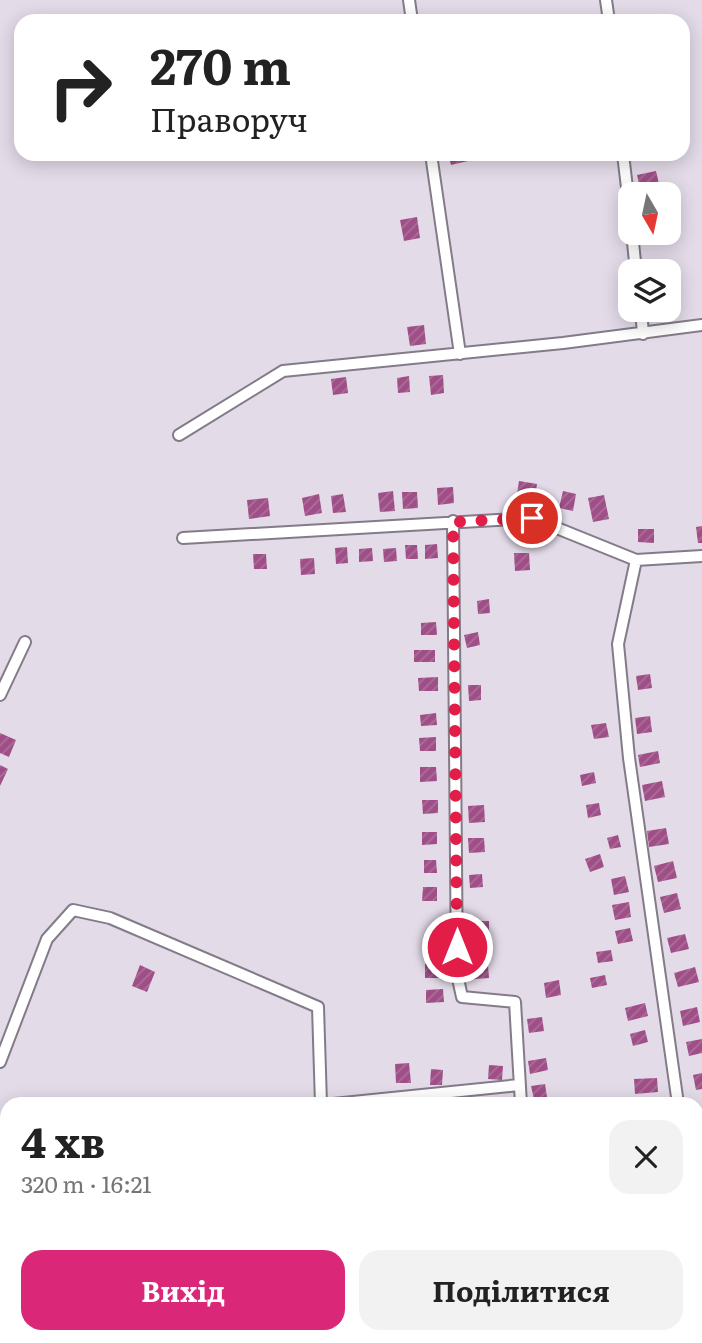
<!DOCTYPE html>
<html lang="uk">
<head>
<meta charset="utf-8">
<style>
  body { margin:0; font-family:Literata,serif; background:#f2f2f2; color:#222; height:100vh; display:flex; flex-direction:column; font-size:26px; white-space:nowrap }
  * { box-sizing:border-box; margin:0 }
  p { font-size:23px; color:#767676 }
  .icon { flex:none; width:38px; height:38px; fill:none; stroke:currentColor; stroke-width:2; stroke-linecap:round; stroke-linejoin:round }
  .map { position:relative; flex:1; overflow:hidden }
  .panel { position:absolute; left:0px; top:1097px; width:704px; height:247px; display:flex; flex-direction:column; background:#fff; border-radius:21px 21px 0 0; box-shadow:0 4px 18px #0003 }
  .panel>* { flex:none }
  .hud { position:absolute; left:14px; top:14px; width:676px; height:147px; border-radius:21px; box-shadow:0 4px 18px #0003; background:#fff; color:#222; overflow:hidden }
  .needle { width:46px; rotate:171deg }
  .fabs { position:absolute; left:618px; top:182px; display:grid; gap:14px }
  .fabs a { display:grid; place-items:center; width:63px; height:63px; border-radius:14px; background:#fff; box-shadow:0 4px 18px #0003; font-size:35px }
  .pin { position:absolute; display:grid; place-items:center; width:60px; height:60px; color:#fff; margin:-30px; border:4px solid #fff; border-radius:50%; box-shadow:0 2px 7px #0007 }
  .me { position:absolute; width:77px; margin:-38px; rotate:0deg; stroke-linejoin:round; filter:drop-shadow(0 0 5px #0008) }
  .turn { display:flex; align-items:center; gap:24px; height:147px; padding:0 21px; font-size:32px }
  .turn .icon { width:91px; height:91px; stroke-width:2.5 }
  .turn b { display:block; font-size:49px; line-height:60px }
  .round { display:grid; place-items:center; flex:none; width:74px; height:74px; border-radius:21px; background:#f2f2f2 }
  .head { display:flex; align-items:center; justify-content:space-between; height:119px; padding:0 21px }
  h1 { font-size:42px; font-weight:700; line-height:52px }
  .button { display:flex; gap:14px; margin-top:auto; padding:14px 21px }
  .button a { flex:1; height:80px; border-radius:21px; background:#db2777; color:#fff; font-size:28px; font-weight:700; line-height:80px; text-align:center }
  .button a+a { background:#f2f2f2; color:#222 }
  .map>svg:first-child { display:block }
</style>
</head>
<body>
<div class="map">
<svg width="702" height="1343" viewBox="0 0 702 1343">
  <defs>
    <pattern id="building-hatch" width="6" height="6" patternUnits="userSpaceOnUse" patternTransform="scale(1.75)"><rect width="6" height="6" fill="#a04e87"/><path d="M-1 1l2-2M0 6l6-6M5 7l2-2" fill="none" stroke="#aa7098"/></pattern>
  </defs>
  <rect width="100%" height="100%" fill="#e3dbe8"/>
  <path fill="url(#building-hatch)" d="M448,154H467L468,161L451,165Z
    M656,171L659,184L640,188L637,175Z
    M417,217L420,238L404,241L400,220Z
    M424,325L426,344L410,346L407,327Z
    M443,375L444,393L431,395L429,376Z
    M409,376L410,392L398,393L397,378Z
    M346,377L348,393L333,395L331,379Z
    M519,481L537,484L534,504L516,501Z
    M453,487L454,503L438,505L437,488Z
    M393,491L395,511L380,512L378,493Z
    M563,491L576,494L573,511L559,508Z
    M402,492H417L418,508L403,509Z
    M319,494L322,513L305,516L302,498Z
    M343,494L346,512L333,513L331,496Z
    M604,495L609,519L593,522L588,498Z
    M268,498L270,516L249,519L247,500Z
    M702,526V543H698L696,527Z
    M638,529H654V543L638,542Z
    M437,544L438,558L425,559V545Z
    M405,545H417L418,559H406Z
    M347,547L348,563L336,564L335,548Z
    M372,548L373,561L359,562V549Z
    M396,548L397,561L384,562L383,549Z
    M514,553H529L530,570L515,571Z
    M253,554H266L267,569H254Z
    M314,558L315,574L301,575L300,559Z
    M489,599L490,613L478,614L477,601Z
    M436,622L437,635H421V623Z
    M478,632L480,645L467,648L464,635Z
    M414,650H435V662H414Z
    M650,674L652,688L638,690L636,676Z
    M438,677V691H419L418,678Z
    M468,685H481V700L469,701Z
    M436,713L437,725L421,726L420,715Z
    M650,716L652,732L637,734L635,718Z
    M606,723L609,737L594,739L591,725Z
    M0,733L16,740L9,757L0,753Z
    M436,737V751H420L419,738Z
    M658,751L660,763L640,767L638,755Z
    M0,765L8,769L0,786Z
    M420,767H436L437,781L420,782Z
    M594,772L596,783L582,786L580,775Z
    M662,781L665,797L645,801L642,785Z
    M422,800H438V813L423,814Z
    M599,803L601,815L588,818L586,805Z
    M484,805L485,822L469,823L468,806Z
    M666,828L669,844L649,847L647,831Z
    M422,832H437V844L422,845Z
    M618,835L621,847L610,849L607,838Z
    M468,838H484L485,852L469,853Z
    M600,854L604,867L590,872L585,859Z
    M424,860H436L437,873H424Z
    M673,861L677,878L658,882L654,866Z
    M482,874L483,887L470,888L469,875Z
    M625,876L629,892L614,895L611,879Z
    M423,887H437V901H422Z
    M677,893L681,909L664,913L660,897Z
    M629,902L631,917L615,920L612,905Z
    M476,921H489V937L476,936Z
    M630,928L633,941L618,944L615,931Z
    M685,934L689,949L671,953L667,938Z
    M428,941H443V954H428Z
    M611,950L613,961L598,963L596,952Z
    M425,964H442V978H425Z
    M140,965L155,972L147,992L132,986Z
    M488,965L489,978L474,979L473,966Z
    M695,967L699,982L678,987L674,973Z
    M605,975L607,985L592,988L590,978Z
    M559,980L561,995L546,998L544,983Z
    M443,989L444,1002L426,1003V990Z
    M645,1003L648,1016L628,1021L625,1008Z
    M697,1007L700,1022L683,1026L680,1011Z
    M542,1017L544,1031L529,1033L527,1019Z
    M645,1030L648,1042L633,1046L630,1034Z
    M702,1039V1053L689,1056L686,1042Z
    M546,1058L548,1070L530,1074L528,1061Z
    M409,1063L411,1083H396L395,1064Z
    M489,1065L503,1066L502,1080L488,1079Z
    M431,1069L443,1070L442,1085H430Z
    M702,1073V1089L696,1090L693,1075Z
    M657,1078L658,1092L635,1094L634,1079Z
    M545,1084L547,1097L534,1099L531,1086Z
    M642,1339V1343H625V1341Z"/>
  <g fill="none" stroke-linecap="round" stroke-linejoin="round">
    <defs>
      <path id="minor" d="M409,0L412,21
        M606,0L609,21
        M431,154L460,354
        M623,154L630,213
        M632,233L636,271
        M641,310L643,334
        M179,435L283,371L563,343L702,325
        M453,521L457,974L462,997L515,1002L521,1104
        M183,538L532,518L636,560L702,556
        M636,560L618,644L629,758L678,1104
        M0,695L25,642
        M0,1062L47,939L73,910L110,918L318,1007L321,1104
        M333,1104L519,1085
        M696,1254L702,1253
        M541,1343V1337"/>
      <path id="secondary" d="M0,1130L7,1133
        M449,1337L462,1343"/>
    </defs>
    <use href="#minor" stroke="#837b87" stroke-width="14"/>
    <use href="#secondary" stroke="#837b87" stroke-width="19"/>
    <use href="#minor" stroke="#fff" stroke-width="10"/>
    <use href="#secondary" stroke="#fff" stroke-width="16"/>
  </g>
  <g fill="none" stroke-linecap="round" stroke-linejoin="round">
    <path stroke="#e11d48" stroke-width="12" stroke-dasharray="0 21.6" d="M457,947L453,522L532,518"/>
  </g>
</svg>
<div class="fabs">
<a><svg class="needle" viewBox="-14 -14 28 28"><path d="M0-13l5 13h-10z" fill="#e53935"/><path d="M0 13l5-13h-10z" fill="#767676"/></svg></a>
<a><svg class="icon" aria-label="layers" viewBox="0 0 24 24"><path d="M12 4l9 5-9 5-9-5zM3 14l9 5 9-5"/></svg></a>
</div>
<div class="pin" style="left:532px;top:518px;background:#d93025"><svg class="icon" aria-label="arrive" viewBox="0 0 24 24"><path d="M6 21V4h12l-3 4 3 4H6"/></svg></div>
<svg class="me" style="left:457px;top:947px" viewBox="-20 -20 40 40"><circle r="17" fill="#e11d48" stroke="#fff" stroke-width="3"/><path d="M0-11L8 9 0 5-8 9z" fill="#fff"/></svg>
<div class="hud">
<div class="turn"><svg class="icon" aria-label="right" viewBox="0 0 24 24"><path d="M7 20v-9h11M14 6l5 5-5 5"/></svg><div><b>270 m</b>Праворуч</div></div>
</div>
<section class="panel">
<div class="head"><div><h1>4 хв</h1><p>320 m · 16:21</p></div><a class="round"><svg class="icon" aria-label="close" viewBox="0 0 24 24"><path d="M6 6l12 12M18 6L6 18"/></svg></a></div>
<div class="button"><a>Вихід</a><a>Поділитися</a></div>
</section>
</div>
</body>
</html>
